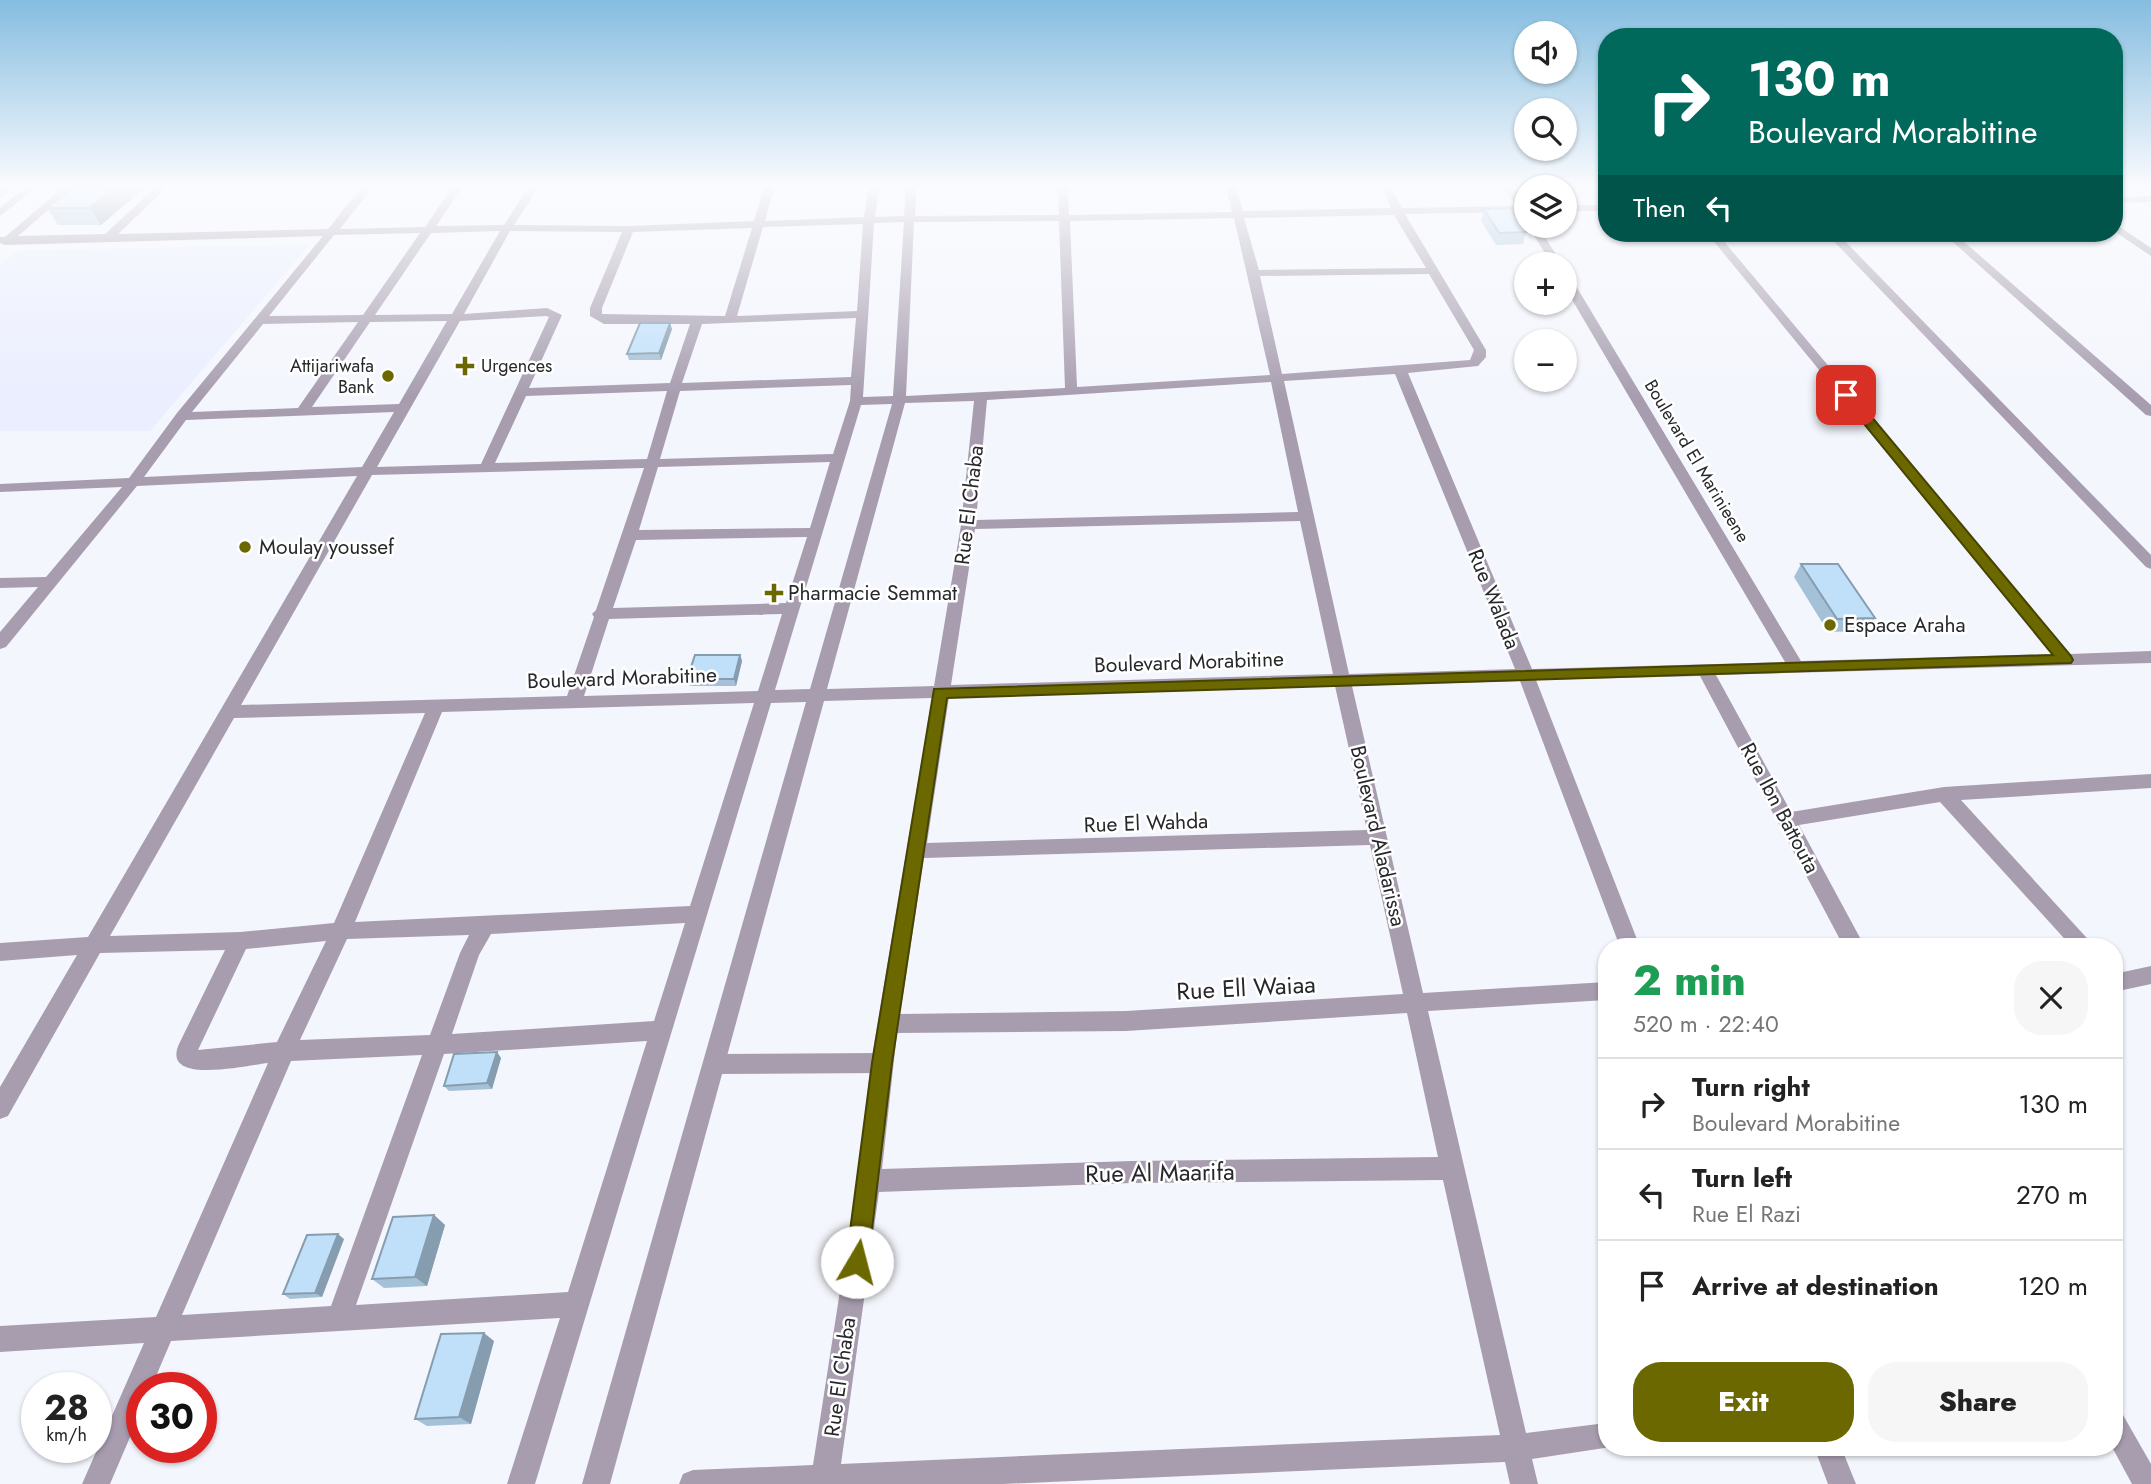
<!DOCTYPE html>
<html lang="en">
<head>
<meta charset="utf-8">
<style>
  body { margin:0; font-family:Jost,sans-serif; background:#f6f6f6; color:#222; height:100vh; display:flex; flex-direction:column; font-size:26px; white-space:nowrap }
  * { box-sizing:border-box; margin:0 }
  p { font-size:23px; color:#767676 }
  .icon { flex:none; width:38px; height:38px; fill:none; stroke:currentColor; stroke-width:2; stroke-linecap:round; stroke-linejoin:round }
  .map { position:relative; flex:1; overflow:hidden }
  .drawer { position:absolute; left:1598px; top:938px; width:525px; height:518px; display:flex; flex-direction:column; background:#fff; border-radius:28px; box-shadow:0 2px 5px #0004 }
  .drawer>* { flex:none }
  .hud { position:absolute; left:1598px; top:28px; width:525px; height:214px; border-radius:28px; box-shadow:0 2px 5px #0004; background:#00695c; color:#fff; overflow:hidden }
  .buttons { position:absolute; left:1514px; top:21px; display:grid; gap:14px }
  .buttons a { display:grid; place-items:center; width:63px; height:63px; border-radius:50%; background:#fff; box-shadow:0 2px 5px #0004; font-size:35px }
  .speed { position:absolute; left:21px; top:1372px; display:flex; gap:14px; font-size:35px; font-weight:700; text-align:center }
  .speed>* { display:grid; place-content:center; width:91px; height:91px; border-radius:50%; background:#fff; box-shadow:0 2px 5px #0004; line-height:1 }
  .speed small { font-size:18px; font-weight:400 }
  .speed .limit { border:10px solid #d22; background:#fff; color:#111 }
  .pin { position:absolute; display:grid; place-items:center; width:60px; height:60px; color:#fff; margin:-30px; border-radius:14px; box-shadow:0 4px 10px #0006 }
  .me { position:absolute; width:77px; margin:-38px; rotate:8deg; stroke-linejoin:round; filter:drop-shadow(0 0 5px #0008) }
  .turn { display:flex; align-items:center; gap:24px; height:147px; padding:0 35px; font-size:32px }
  .turn .icon { width:91px; height:91px; stroke-width:2.5 }
  .turn b { display:block; font-size:49px; line-height:60px }
  .then { display:flex; align-items:center; height:66px; padding:0 35px; background:#0003; gap:14px; font-size:26px }
  .round { display:grid; place-items:center; flex:none; width:74px; height:74px; border-radius:28px; background:#f6f6f6 }
  .head { display:flex; align-items:center; justify-content:space-between; height:119px; padding:0 35px }
  h1 { font-size:42px; font-weight:800; line-height:52px; color:#1e9e55 }
  .button { display:flex; gap:14px; margin-top:auto; padding:14px 35px }
  .button a { flex:1; height:80px; border-radius:28px; background:#6c6800; color:#fff; font-size:28px; font-weight:800; line-height:80px; text-align:center }
  .button a+a { background:#f6f6f6; color:#222 }
  ul { padding:0; list-style:none }
  li { display:flex; align-items:center; gap:21px; height:91px; padding:0 35px; border-top:2px solid #e0e0e0 }
  li div { flex:1 }
  li b { display:block; font-size:26px }
  li em { font-style:normal }
  .map>svg:first-child { display:block }
</style>
</head>
<body>
<div class="map">
<svg width="2151" height="1484" viewBox="0 0 2151 1484">
  <rect width="100%" height="100%" fill="#f4f6fd"/>
  <path fill="#eaeefe" d="M310,244L150,431H0V265L17,251Z"/>
  <g fill="none" stroke-linecap="round" stroke-linejoin="round">
    <path fill="#a79daf" fill-rule="evenodd" d="M1826,233H1837L2151,555V569L2146,567Z
      M882,1053L890,1056L893,1063L890,1070L882,1073L715,1074L707,1071L704,1064L707,1057L715,1054Z"/>
    <path fill="#a79daf" fill-rule="evenodd" d="M24,188H36L0,216V208Z
      M62,188H74L18,236L105,234L155,188H166L118,234L328,229L361,188H372L340,229L425,227L452,188H462L436,226L504,225L528,188H538L514,225L629,226L754,221L764,188H774L765,221L864,217L869,188H879L875,217L904,216L906,188H916L915,216L1059,215L1058,188H1068L1069,215L1232,212L1226,188H1236L1243,211L1391,208L1382,188H1392L1402,208L1516,206L1504,188H1514L1526,206V217L1520,212L1405,214L1486,350V357L1478,366L1408,373L1532,669L1785,662L1564,286V273L1570,276L1801,661L2052,654L1707,233H1717L2070,654L2151,651V663L1716,675L1791,812L1944,787L2151,774V788L1961,800L2095,947H2072L1940,802L1799,825L1865,947H1844L1700,676L1536,680L1640,947H1620L1520,681L1352,686L1423,993L1606,982V1000L1428,1011L1526,1433L1606,1423V1447H1611L1532,1459L1538,1484H1510L1505,1462L1003,1484H679L683,1474L693,1470L813,1465L857,1181L871,1063L932,698L824,701L610,1484H582L806,702L771,703L535,1484H507L560,1318L171,1341L151,1388H142V1409L110,1484H82L144,1343L0,1352V1326L156,1317L268,1063C249,1065 160,1086 179,1044L225,950L100,953L8,1116L0,1119V1087L77,955L0,961V943L88,937L357,476L137,486L6,647L0,649V632L38,587L0,588V578L46,577L122,487L0,492V484L129,478L177,413L323,236L5,245L0,243V237H5ZM1394,215L1426,268L1259,270L1244,218ZM1234,218L1270,375L1077,387L1070,221ZM1059,221L1065,388L906,396L914,222ZM904,222L893,396L863,397L874,223ZM863,224L857,311L737,316L763,227ZM752,228L725,316L602,314V308L633,232ZM500,231L452,314L375,315L431,233ZM510,231L622,232L590,308V316L604,324H690L670,383L529,388L562,315L547,308L464,314ZM420,233L363,315L269,316L334,235ZM1429,274L1474,350L1470,360L1282,374L1260,276ZM546,316L549,317L481,464L377,467L460,321ZM856,318L851,377L682,383L702,324ZM447,321L399,404L312,407L370,322ZM358,322L298,408L192,412L263,324ZM1395,374L1515,669L1349,674L1284,381ZM1271,382L1298,512L976,520L987,400ZM851,385L850,401L833,454L660,459L680,391ZM667,391L647,459L495,463L526,396ZM974,401L961,525L934,686L827,689L905,403ZM892,404L810,689L775,690L861,405ZM394,412L362,467L144,477L186,420ZM830,462L810,528L639,530L658,467ZM644,468L596,610L592,614L594,617L567,696L241,705L372,475ZM1300,521L1333,674L951,685L975,529ZM807,537L786,603L613,608L636,540ZM782,614L758,691L584,696L609,619ZM1335,686L1367,830L927,843L949,697ZM754,703L690,906L355,922L442,712ZM425,713L334,923L240,932L110,936L234,718ZM1370,845L1403,994L1126,1011L900,1014L924,858ZM685,923L654,1021L452,1034L479,955L491,934ZM469,935L460,953L430,1035L300,1040L347,939ZM326,941L277,1042L198,1050L246,949ZM1407,1013L1438,1157L1132,1161L882,1169L897,1033L1126,1031ZM647,1041L568,1292L356,1305L444,1054ZM422,1055L331,1306L182,1315L291,1061ZM1443,1180L1500,1435L841,1464L879,1192L1132,1183Z
      M2151,196V202L2114,203V197Z
      M1564,205H1606V211H1564Z
      M2114,223L2151,248V256L2114,231Z
      M1528,226H1538L1562,264H1552Z
      M1943,233H1954L2151,405V416L2146,415Z
      M2151,966V984L2114,992V974Z
      M2114,1411L2123,1415L2151,1464V1484H2132L2112,1447Z
      M1814,1447H1841L1856,1484H1828Z"/>
  </g>
  <path fill="#a5c1d7" d="M73,188H144L101,225H58L47,208Z
    M1484,209L1526,232L1523,244L1496,245L1481,221Z
    M672,329L661,360H629L627,354Z
    M1801,564L1875,618L1866,631L1828,632L1794,577Z
    M740,655L742,661L736,686H690L687,679Z
    M501,1058L492,1089L449,1091L444,1086Z
    M434,1215L445,1225L427,1286L384,1288L372,1279Z
    M344,1239L322,1297L290,1299L283,1294Z
    M494,1341L471,1424L427,1426L415,1419Z"/>
  <path fill="#869daf" d="M0,188H14L0,198Z
    M114,188H144L101,225L90,208Z
    M670,323L672,329L661,360L659,353Z
    M740,655L742,661L736,686L734,679Z
    M497,1052L501,1058L492,1089L487,1083Z
    M434,1215L445,1225L427,1286L415,1277Z
    M338,1234L344,1239L322,1297L315,1293Z
    M484,1333L494,1341L471,1424L459,1417Z"/>
  <path fill="#c0e0fa" stroke="#869daf" stroke-width="2" d="M73,188H114L90,208H47Z
    M1510,208L1526,232L1499,233L1484,209Z
    M640,323H670L659,353L627,354Z
    M1801,564H1838L1875,618L1837,619Z
    M695,655H740L734,679H687Z
    M497,1052L487,1083L444,1086L454,1054Z
    M434,1215L415,1277L372,1279L393,1217Z
    M338,1234L315,1293L283,1294L307,1235Z
    M484,1333L459,1417L415,1419L441,1334Z"/>
  <linearGradient id="sky" x2="0" y2="1"><stop stop-color="#85bde0"/><stop offset="0.47" stop-color="#fafbfe"/><stop offset="1" stop-color="#fafbfe" stop-opacity="0"/></linearGradient>
  <rect width="2151" height="396" fill="url(#sky)"/>
  <path fill="#6c6800" stroke="#464400" stroke-width="2" d="M1842,392H1851L2071,656L2073,660L2071,663L947,698L892,1063L868,1262L865,1270L857,1273L849,1270L846,1262L872,1063L934,689L2053,655L1842,397Z"/>
  <g fill="#6c6800" stroke="#fff" stroke-width="2.5">
    <path d="M461.5 355.5h7v7h7v7h-7v7h-7v-7h-7v-7h7z"/>
    <circle cx="388" cy="376" r="7"/>
    <circle cx="245" cy="547" r="7"/>
    <path d="M770.5 582.5h7v7h7v7h-7v7h-7v-7h-7v-7h7z"/>
    <circle cx="1830" cy="625" r="7"/>
  </g>
  <g text-anchor="middle" stroke-width="5" stroke-linejoin="round" paint-order="stroke">
    <g font-size="18" fill="#27282b" stroke="#fff" text-anchor="end">
      <text x="374" y="372">Attijariwafa<tspan x="374" dy="21">Bank</tspan></text>
      <text x="481" y="372" text-anchor="start">Urgences</text>
    </g>
    <g font-size="18" fill="#27282b" stroke="#fff">
      <text transform="translate(1697 461) rotate(59)" y="6">Boulevard El Marinieene</text>
    </g>
    <g font-size="21" fill="#27282b" stroke="#fff">
      <text transform="translate(969 505) rotate(-83)" y="7">Rue El Chaba</text>
      <text transform="translate(1494 599) rotate(68)" y="7">Rue Walada</text>
      <text transform="translate(1189 662) rotate(-2)" y="7">Boulevard Morabitine</text>
      <text transform="translate(622 678) rotate(-2)" y="7">Boulevard Morabitine</text>
      <text transform="translate(1780 808) rotate(62)" y="7">Rue Ibn Battouta</text>
      <text transform="translate(1146 823) rotate(-2)" y="7">Rue El Wahda</text>
      <text transform="translate(1378 836) rotate(77)" y="7">Boulevard Aladarissa</text>
      <text transform="translate(840 1377) rotate(-82)" y="7">Rue El Chaba</text>
    </g>
    <g font-size="21" fill="#27282b" stroke="#fff" text-anchor="start">
      <text x="259" y="554">Moulay youssef</text>
      <text x="788" y="600">Pharmacie Semmat</text>
      <text x="1844" y="632">Espace Araha</text>
    </g>
    <g font-size="24" fill="#27282b" stroke="#fff">
      <text transform="translate(1246 988) rotate(-3)" y="8">Rue Ell Waiaa</text>
      <text transform="translate(1160 1173) rotate(-1)" y="8">Rue Al Maarifa</text>
    </g>
  </g>
</svg>
<div class="buttons">
<a><svg class="icon" aria-label="sound" viewBox="0 0 24 24"><path d="M4 9h4l5-4v14l-5-4H4zM17 9q2 3 0 6"/></svg></a>
<a><svg class="icon" aria-label="search" viewBox="0 0 24 24"><circle cx="10" cy="10" r="6"/><path d="M15 15l6 6"/></svg></a>
<a><svg class="icon" aria-label="layers" viewBox="0 0 24 24"><path d="M12 4l9 5-9 5-9-5zM3 14l9 5 9-5"/></svg></a>
<a>+</a>
<a>−</a>
</div>
<div class="speed"><div>28<small>km/h</small></div><div class="limit">30</div></div>
<div class="pin" style="left:1846px;top:395px;background:#d93025"><svg class="icon" aria-label="arrive" viewBox="0 0 24 24"><path d="M6 21V4h12l-3 4 3 4H6"/></svg></div>
<svg class="me" style="left:857px;top:1262px" viewBox="-20 -20 40 40"><circle r="19" fill="#fff"/><path d="M0-13L10 11 0 6-10 11z" fill="#6c6800"/></svg>
<div class="hud">
<div class="turn"><svg class="icon" aria-label="right" viewBox="0 0 24 24"><path d="M7 20v-9h11M14 6l5 5-5 5"/></svg><div><b>130 m</b>Boulevard Morabitine</div></div>
<div class="then">Then<svg class="icon" aria-label="left" viewBox="0 0 24 24"><path d="M17 20v-9H6M10 6l-5 5 5 5"/></svg></div>
</div>
<section class="drawer">
<div class="head"><div><h1>2 min</h1><p>520 m · 22:40</p></div><a class="round"><svg class="icon" aria-label="close" viewBox="0 0 24 24"><path d="M6 6l12 12M18 6L6 18"/></svg></a></div>
<ul>
<li><svg class="icon" aria-label="right" viewBox="0 0 24 24"><path d="M7 20v-9h11M14 6l5 5-5 5"/></svg><div><b>Turn right</b><p>Boulevard Morabitine</p></div><em>130 m</em></li>
<li><svg class="icon" aria-label="left" viewBox="0 0 24 24"><path d="M17 20v-9H6M10 6l-5 5 5 5"/></svg><div><b>Turn left</b><p>Rue El Razi</p></div><em>270 m</em></li>
<li><svg class="icon" aria-label="arrive" viewBox="0 0 24 24"><path d="M6 21V4h12l-3 4 3 4H6"/></svg><div><b>Arrive at destination</b></div><em>120 m</em></li>
</ul>
<div class="button"><a>Exit</a><a>Share</a></div>
</section>
</div>
</body>
</html>
